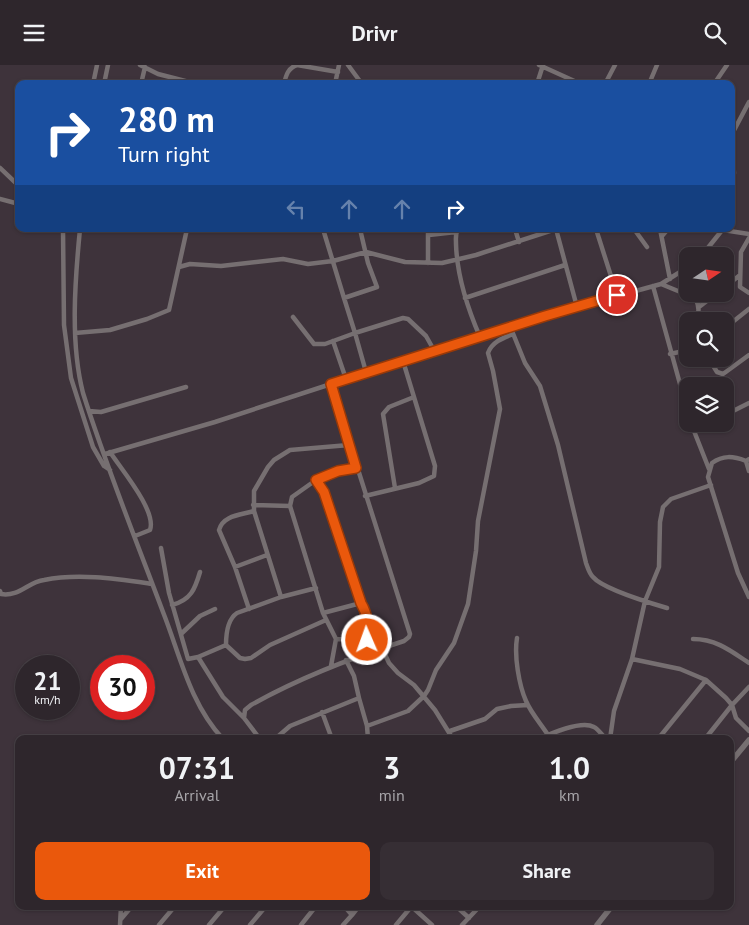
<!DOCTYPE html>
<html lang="en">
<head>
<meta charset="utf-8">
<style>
  body { margin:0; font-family:"PT Sans",sans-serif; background:#362e34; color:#f1f3f6; height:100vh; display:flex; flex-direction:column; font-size:19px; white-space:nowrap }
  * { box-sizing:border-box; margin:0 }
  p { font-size:16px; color:#a7a5a9 }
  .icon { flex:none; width:28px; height:28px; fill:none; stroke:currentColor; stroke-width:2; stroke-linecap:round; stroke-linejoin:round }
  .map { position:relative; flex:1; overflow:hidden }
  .sheet { position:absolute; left:15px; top:670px; width:719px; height:175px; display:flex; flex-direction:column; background:#2e262c; border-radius:10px; box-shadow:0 1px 4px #0004,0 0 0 1px #494348 }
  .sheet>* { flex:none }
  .banner { position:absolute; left:15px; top:15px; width:720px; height:152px; border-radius:10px; box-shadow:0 1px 4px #0004,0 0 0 1px #494348; background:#1a4fa0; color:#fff; overflow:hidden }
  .needle { width:32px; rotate:77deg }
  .fabs { position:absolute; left:679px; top:182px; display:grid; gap:10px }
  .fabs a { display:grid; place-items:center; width:55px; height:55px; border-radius:10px; background:#2e262c; box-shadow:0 1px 4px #0004,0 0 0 1px #494348; font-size:25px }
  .speed { position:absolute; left:15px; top:590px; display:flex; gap:10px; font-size:25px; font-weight:700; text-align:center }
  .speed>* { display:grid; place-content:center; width:65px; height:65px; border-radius:50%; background:#2e262c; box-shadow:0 1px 4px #0004,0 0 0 1px #494348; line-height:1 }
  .speed small { font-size:12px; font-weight:400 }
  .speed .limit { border:8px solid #d22; background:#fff; color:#111 }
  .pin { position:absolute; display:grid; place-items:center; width:42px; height:42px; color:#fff; margin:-21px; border:2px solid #fff; border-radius:50%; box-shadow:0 1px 5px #0007 }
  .me { position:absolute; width:55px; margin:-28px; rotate:358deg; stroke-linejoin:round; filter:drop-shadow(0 0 4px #0008) }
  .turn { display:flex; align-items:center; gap:18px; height:105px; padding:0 20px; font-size:22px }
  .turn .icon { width:65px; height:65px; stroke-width:2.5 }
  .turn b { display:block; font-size:35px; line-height:42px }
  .lanes { display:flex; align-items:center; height:48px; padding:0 20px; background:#0003; justify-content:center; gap:25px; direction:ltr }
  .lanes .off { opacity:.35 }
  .eta { display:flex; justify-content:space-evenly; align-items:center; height:85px; text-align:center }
  .eta b { font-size:30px; font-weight:600; line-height:35px }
  .primary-button { display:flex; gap:10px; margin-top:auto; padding:10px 20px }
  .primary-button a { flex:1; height:58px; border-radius:10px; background:#ea580c; color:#fff; font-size:20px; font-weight:600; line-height:58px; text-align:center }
  .primary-button a+a { background:#362e34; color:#f1f3f6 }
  header { display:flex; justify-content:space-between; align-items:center; height:65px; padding:0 20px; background:#2e262c; font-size:22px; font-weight:600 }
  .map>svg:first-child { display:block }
</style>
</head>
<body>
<header><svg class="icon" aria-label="menu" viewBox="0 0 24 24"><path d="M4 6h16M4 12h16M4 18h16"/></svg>Drivr<svg class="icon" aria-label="search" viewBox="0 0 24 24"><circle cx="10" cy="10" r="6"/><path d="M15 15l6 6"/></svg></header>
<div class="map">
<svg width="749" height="860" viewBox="0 0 749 860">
  <rect width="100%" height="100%" fill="#3e333b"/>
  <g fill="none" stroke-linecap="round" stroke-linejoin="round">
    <path stroke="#766f71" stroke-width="4.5" d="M140,0L158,9L197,19
      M348,0L362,19
      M539,0L581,19
      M93,19L97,0
      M104,19L108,0
      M141,19L145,2
      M284,19C286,10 288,3 297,0L338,7
      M335,19L339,0
      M537,19L543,0
      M605,19L615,0
      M649,19L657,0
      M714,19L727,0
      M731,71L749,37
      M0,103L19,121
      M731,129L734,108L731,71
      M0,134L19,139
      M63,164L64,260L71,313L93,382L104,401L110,405
      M80,164C75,215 70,278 83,328C106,401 136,475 163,547C180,590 190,639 223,674
      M323,164L344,233L377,222L368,198L360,164
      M428,164V198
      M458,164C455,169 456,173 456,179C457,212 467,242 480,272
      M515,164L519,177
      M556,164L577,242
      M596,164L617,230
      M634,164L647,182
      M660,164L670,214
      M723,165L749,169
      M429,170L456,167
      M662,171L668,164
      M749,173L741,187L740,222L749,228
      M700,191L707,184L723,164
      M179,202L190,199L221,201L283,194L308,199L333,196L366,187L405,197L442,198L476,190L556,164
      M661,219L678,226L688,228
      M653,221L688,348
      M725,222L740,210
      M690,229C700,236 700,246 696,256
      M465,233L565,200
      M699,242L716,229
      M293,252L314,279H325L355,268L344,233
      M725,263L749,244
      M512,266L525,298L540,321L558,380L586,498C588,503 589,508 593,512C603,524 650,538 667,543
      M75,268L110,265L147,254L169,245L187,164
      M333,276L346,314
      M670,289L688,285
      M709,294L717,307L723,309L749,290
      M366,307L355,268L403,253L408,254L426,271L435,287
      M89,346L101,347L186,322
      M725,350L749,338
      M705,359L694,366L709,404
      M110,387C121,404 157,446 150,465L135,471
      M105,389L215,357L331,319
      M749,394L746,396C733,391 723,390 712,398L708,412L738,508L749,532
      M746,396L749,406
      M316,415L338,406L356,403
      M395,423L383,349L389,342L414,332
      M365,431L419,418L434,411L435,401L403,296
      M253,440L290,441
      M161,483L169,528L188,594L198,592
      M235,502L267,490
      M0,526L1,529C19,532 28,517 44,515C79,508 117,514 152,519
      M281,532L254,446V426L268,402L274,395L290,385L349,380
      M172,540C191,535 195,524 200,507
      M249,544L235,502L219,465C223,450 241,450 254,446
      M323,548L361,538
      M181,569L200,551L215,544
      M517,573C514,591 519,620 526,636C531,648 541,659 548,670
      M336,574L367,575
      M693,574C716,574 731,586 749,598
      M226,580L240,593L245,594L251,593L270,580L326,555
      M382,583L389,598L398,608L414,620L435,645L453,674
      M632,594L680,604L706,615
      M331,601L336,574L323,548L290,441L292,432L316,415L324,427L367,554L368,570L361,589
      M359,633L367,661L368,674
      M322,647L332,674
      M244,653L223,632L198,592L226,580C226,569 228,554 237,548L281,532L316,523
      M367,661L408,646L424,631L428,625L436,605L454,578L468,539L476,486L478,456L500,344L493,306L488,288C492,277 503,273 513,269
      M450,666L485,654L497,644L511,641L528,640
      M260,674L244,653L245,645L251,640C299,613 351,593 404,576L409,572L410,569L331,319L545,251L661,219L688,202
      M275,674L290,661L359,633L354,611L346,595
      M539,674C552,668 581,655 594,662C598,664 602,670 606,674
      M610,674L614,646L632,594L645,536L659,502L660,457L663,442L671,434L711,420
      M658,674L706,615L726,633L732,640L736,653L749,666
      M705,674L732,640L749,622
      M344,841L352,850L359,841
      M411,841L432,860
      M456,841L469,853
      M121,854L132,841
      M120,860L121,841
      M159,860L175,841
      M209,860L225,841
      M250,860L266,841
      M301,860L316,841
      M343,860L352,850
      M396,860L411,842
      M462,860L480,841"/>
    <path stroke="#766f71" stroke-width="5.5" d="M730,698L749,675
      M597,860L612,841"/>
  </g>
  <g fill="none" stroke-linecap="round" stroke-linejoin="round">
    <defs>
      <path id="route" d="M367,575C370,563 367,548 361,538L324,427L316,415L338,406L356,403L331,319L545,251L617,230"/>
    </defs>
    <use href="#route" stroke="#983908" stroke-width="12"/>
    <use href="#route" stroke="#ea580c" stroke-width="9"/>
  </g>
</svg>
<div class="fabs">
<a><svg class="needle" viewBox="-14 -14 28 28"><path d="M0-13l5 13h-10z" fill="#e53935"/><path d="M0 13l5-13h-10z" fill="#a7a5a9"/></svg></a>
<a><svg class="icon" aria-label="search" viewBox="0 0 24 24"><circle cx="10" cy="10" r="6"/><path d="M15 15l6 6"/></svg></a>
<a><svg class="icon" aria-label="layers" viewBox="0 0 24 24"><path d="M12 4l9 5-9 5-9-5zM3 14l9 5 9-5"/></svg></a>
</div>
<div class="speed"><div>21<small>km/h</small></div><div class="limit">30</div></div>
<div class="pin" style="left:617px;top:230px;background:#d93025"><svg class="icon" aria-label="arrive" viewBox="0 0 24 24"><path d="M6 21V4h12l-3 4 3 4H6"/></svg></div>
<svg class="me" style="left:367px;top:575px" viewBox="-20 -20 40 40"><circle r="17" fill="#ea580c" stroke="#fff" stroke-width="3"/><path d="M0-11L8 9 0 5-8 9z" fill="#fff"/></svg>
<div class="banner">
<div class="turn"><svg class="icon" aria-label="right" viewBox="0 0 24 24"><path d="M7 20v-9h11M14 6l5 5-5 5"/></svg><div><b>280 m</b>Turn right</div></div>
<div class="lanes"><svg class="icon off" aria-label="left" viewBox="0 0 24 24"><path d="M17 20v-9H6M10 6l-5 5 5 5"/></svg><svg class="icon off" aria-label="ahead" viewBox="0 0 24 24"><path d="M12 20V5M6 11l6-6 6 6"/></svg><svg class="icon off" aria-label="ahead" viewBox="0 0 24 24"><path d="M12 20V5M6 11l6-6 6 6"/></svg><svg class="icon" aria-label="right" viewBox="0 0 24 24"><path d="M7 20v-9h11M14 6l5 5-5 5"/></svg></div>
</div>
<section class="sheet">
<div class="eta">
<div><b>07:31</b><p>Arrival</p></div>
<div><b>3</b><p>min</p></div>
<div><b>1.0</b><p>km</p></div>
</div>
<div class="primary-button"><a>Exit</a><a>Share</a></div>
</section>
</div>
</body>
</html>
